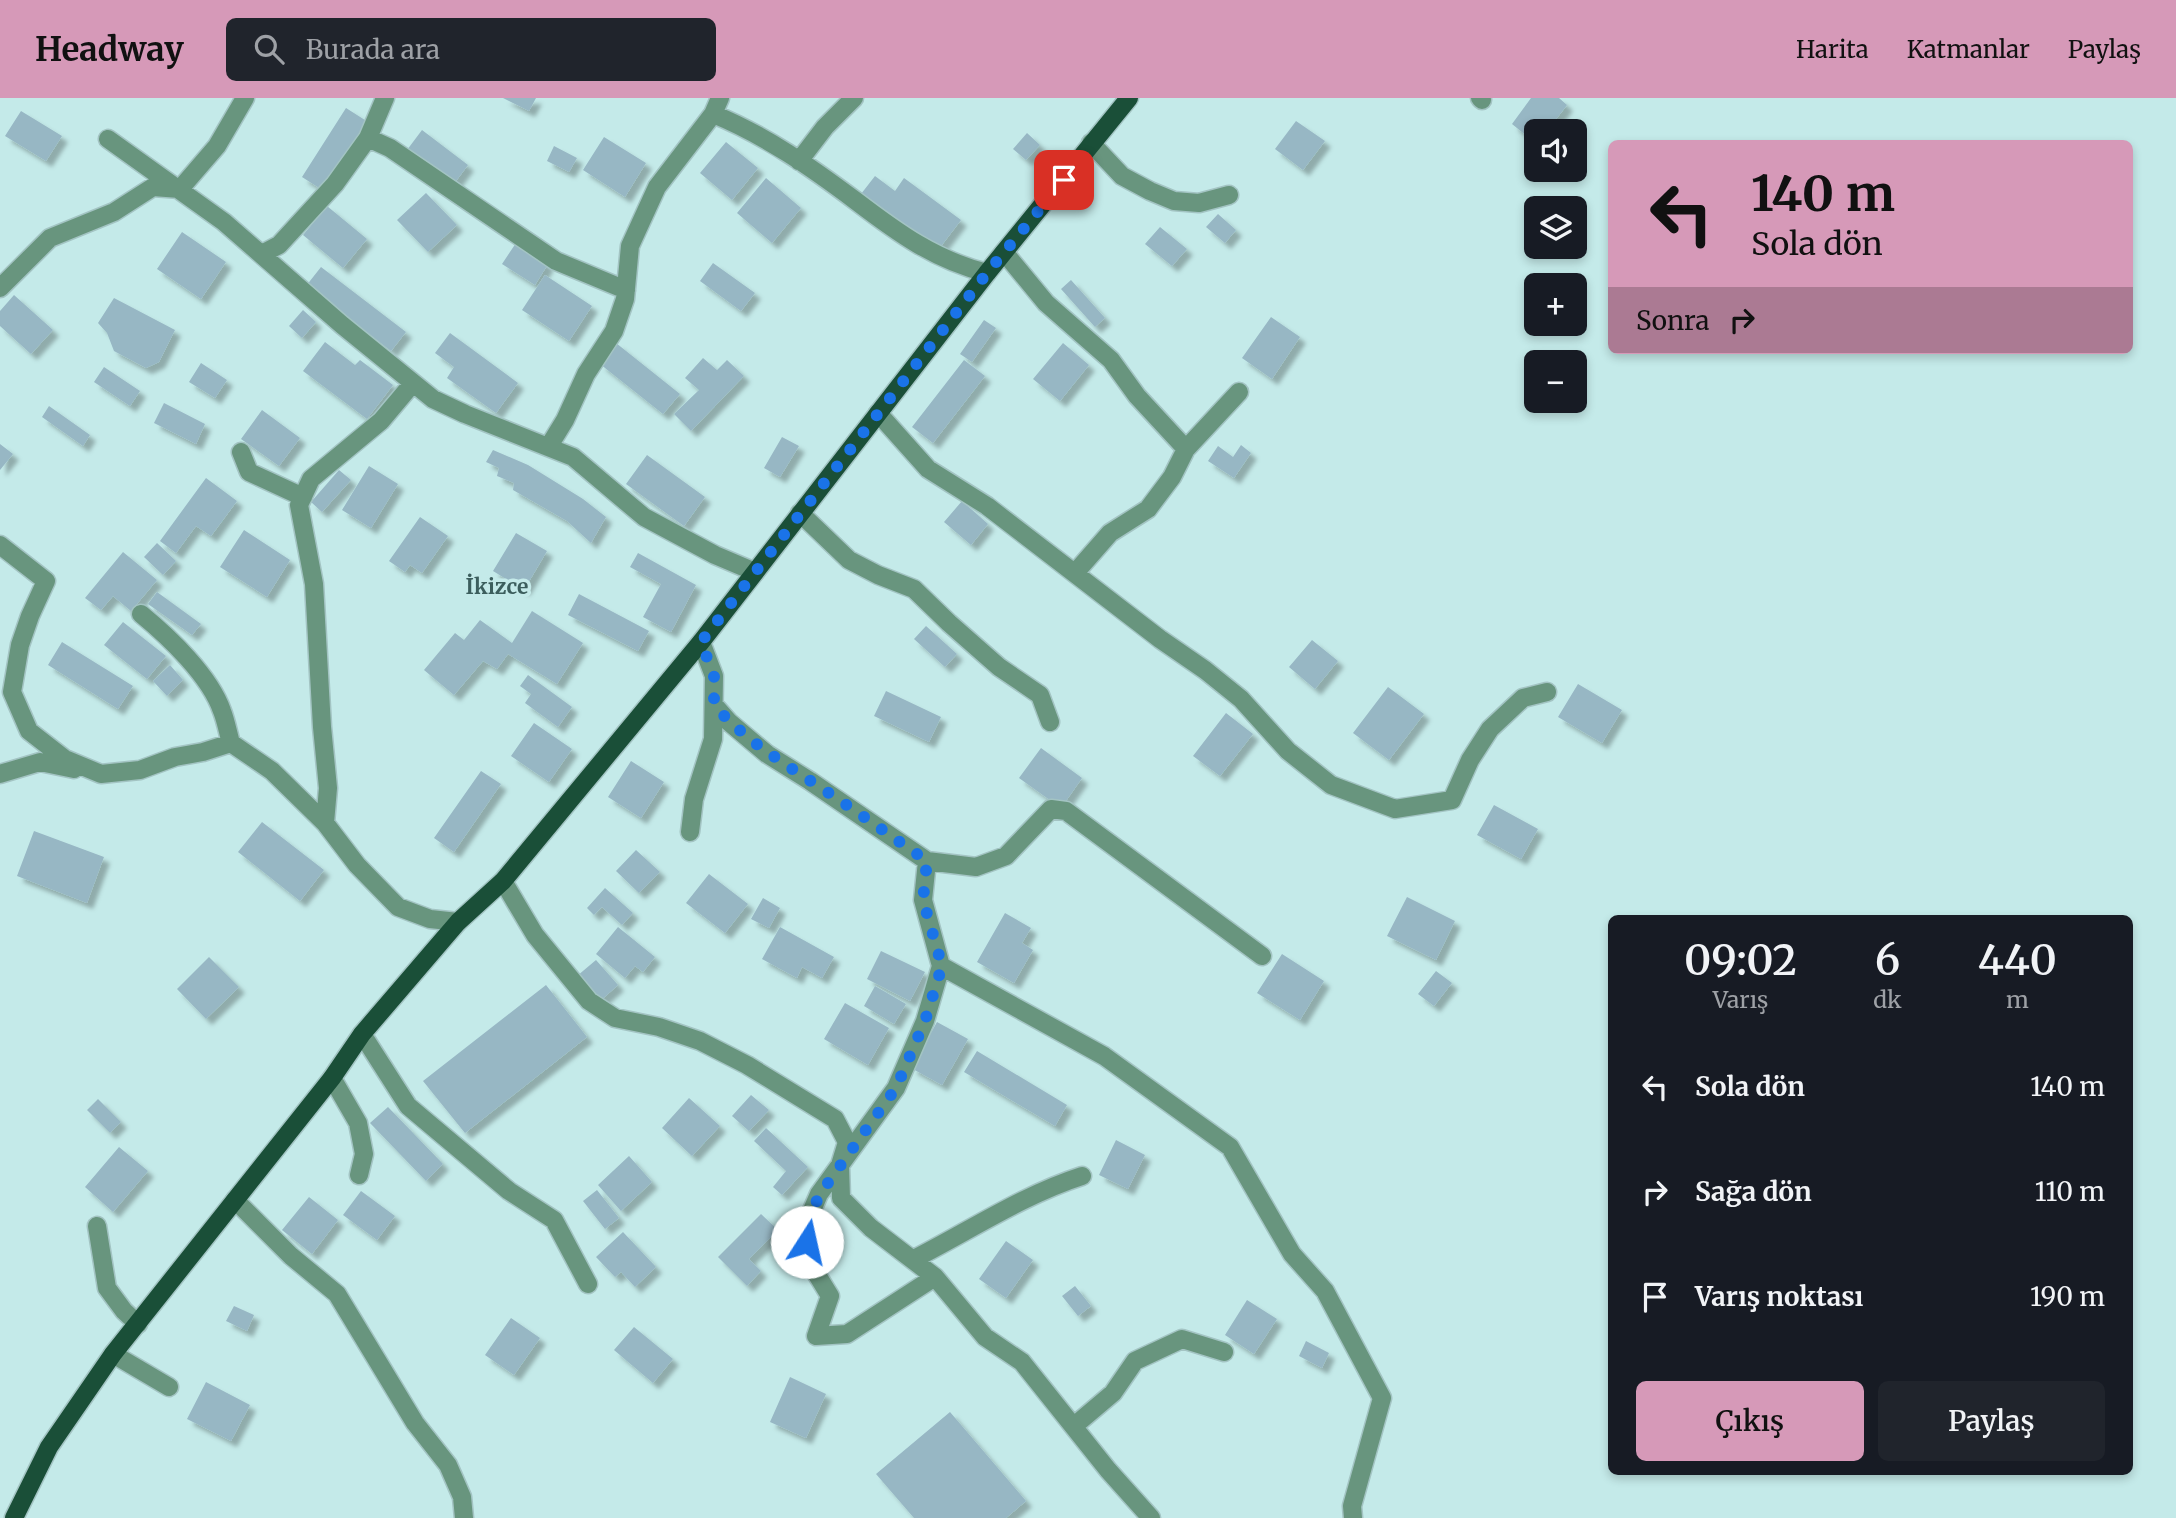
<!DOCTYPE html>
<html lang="tr">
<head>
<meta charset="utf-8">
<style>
  body { margin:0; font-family:Merriweather,serif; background:#20242c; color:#f1f3f6; height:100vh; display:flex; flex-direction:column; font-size:26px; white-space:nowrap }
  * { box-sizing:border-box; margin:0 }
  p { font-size:23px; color:#9ea1a6 }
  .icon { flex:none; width:38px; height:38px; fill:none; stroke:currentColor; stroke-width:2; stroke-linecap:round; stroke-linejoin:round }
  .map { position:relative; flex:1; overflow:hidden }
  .side { position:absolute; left:1608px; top:817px; width:525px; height:560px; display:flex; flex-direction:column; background:#171b24; border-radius:10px; box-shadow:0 4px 10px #0003 }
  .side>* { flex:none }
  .hud { position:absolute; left:1608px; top:42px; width:525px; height:214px; border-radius:10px; box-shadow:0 4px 10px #0003; background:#d699b8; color:#111; overflow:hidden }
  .tools { position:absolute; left:1524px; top:21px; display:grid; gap:14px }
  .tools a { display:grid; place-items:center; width:63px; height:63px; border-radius:10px; background:#171b24; box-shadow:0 4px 10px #0003; font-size:35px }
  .pin { position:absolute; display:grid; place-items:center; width:60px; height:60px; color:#fff; margin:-30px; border-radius:14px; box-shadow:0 4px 10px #0006 }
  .me { position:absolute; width:77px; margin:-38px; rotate:10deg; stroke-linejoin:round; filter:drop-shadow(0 0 5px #0008) }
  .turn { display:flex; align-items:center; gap:24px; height:147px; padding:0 28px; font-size:32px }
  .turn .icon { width:91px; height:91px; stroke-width:2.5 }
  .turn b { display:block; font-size:49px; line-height:60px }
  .then { display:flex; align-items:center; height:66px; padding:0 28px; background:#0003; gap:14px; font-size:26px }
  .eta { display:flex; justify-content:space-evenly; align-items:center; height:119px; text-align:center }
  .eta b { font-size:42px; font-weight:600; line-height:49px }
  .action { display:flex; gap:14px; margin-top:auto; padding:14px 28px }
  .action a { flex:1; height:80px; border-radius:10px; background:#d699b8; color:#111; font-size:28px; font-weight:600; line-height:80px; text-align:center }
  .action a+a { background:#20242c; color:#f1f3f6 }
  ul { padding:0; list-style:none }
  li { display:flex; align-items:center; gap:21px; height:105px; padding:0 28px }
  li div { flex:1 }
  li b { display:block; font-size:26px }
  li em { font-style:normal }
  header { display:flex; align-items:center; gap:42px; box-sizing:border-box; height:98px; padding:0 35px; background:#d699b8; color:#111 }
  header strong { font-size:33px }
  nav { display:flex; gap:38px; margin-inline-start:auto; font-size:24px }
  .search { width:490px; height:63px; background:#20242c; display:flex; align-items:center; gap:18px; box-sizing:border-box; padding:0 24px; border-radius:10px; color:#9ea1a6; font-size:26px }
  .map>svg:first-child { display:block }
</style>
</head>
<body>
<header>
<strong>Headway</strong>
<div class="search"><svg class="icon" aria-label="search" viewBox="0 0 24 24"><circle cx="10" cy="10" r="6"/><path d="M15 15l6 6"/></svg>Burada ara</div>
<nav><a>Harita</a><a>Katmanlar</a><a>Paylaş</a></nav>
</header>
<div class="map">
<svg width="2176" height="1420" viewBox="0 0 2176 1420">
  <defs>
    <filter id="shadow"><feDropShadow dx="6" dy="6" stdDeviation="2" flood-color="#0004"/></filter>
  </defs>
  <rect width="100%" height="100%" fill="#c4eae9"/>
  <path fill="#97b7c4" filter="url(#shadow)" d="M503,0H536L529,13Z
    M1531,0H1559L1567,7L1547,33H1536V45L1512,26Z
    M346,10L368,24L324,93L302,79Z
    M21,13L62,38L46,63L5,38Z
    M1296,23L1325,43L1303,72L1275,51Z
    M422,32L468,67L453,87L407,52Z
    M1027,35L1040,47L1026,62L1013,51Z
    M604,39L646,65L625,99L583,72Z
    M726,44L758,70L732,102L700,75Z
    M554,48L577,60L569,74L547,63Z
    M875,78L895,93L904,80L961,122L938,152L861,96Z
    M766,80L801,110L772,145L737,115Z
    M426,95L457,127L428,154L397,122Z
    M327,108L367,141L343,170L303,137Z
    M1218,116L1236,132L1225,145L1206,129Z
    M1160,129L1187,151L1172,168L1145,146Z
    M182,134L226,164L201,201L157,171Z
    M516,145L548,166L535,187L502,166Z
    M713,165L755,195L741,213L700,183Z
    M321,169L406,234L391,253L306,188Z
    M545,177L592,208L569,243L522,212Z
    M1071,182L1105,220L1095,229L1061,191Z
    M14,197L53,232L31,256L0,228V213Z
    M114,200L175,232L159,264L146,270L114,253L107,235L98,225Z
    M303,212L316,224L302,240L289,228Z
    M1271,219L1300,239L1272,281L1242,260Z
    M984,222L996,230L972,264L960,256Z
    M450,235L518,285L496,315L447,280L454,269L435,255Z
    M325,244L355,267L360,262L393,287L367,321L303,273Z
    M616,245L680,296L663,316L600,266Z
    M1063,245L1089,267L1060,303L1033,281Z
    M703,260L717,272L727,262L744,278L691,333L674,316L699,292L685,280Z
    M964,262L985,278L933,345L912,329Z
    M201,265L227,282L215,300L189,284Z
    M104,269L140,293L130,308L94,284Z
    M164,305L205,326L196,346L154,325Z
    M49,308L90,337L83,348L42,319Z
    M262,312L300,340L279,368L241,341Z
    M782,339L799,348L780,379L764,370Z
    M0,346L13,356L0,372Z
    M1241,347L1251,355L1234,380L1208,363L1218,348L1233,359Z
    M493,352L528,367L583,401L606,419L591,445L567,423L513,392L514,385L497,378L499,370L486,364Z
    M647,357L705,399L684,428L626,386Z
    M369,368L398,386L371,430L342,412Z
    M339,372L351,382L322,414L311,404Z
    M206,380L237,403L211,438L196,428L176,455L160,443Z
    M962,403L988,426L971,447L944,424Z
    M420,419L448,438L422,475L410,467L405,474L389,463Z
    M244,432L290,462L267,499L220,469Z
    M516,435L547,453L524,492L493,473Z
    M157,445L176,463L163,477L144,459Z
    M123,454L157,482L131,513L113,498L101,512L85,500Z
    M638,455L696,487L671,534L643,519L661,486L630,469Z
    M157,494L201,526L192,537L148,506Z
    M579,496L649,533L638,553L568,517Z
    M532,513L583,545L557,586L508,556L497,571L483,563L454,597L424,572L455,535L464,542L480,522L512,545Z
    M123,524L166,558L147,581L104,547Z
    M926,528L957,556L945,569L914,541Z
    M1312,542L1338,563L1315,591L1289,569Z
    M62,544L133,588L118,611L48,567Z
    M170,567L183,582L167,598L153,583Z
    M528,577L572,609L558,629L525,605L531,596L520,588Z
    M1578,586L1622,612L1602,645L1558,619Z
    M1388,589L1424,616L1389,662L1353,635Z
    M886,593L941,619L929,644L874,618Z
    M1226,615L1253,636L1220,678L1193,658Z
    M534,625L572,651L549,684L511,658Z
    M1041,650L1082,680L1061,710L1019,680Z
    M631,663L664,684L641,720L608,699Z
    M481,673L501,686L454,754L434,740Z
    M1494,707L1538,731L1521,761L1477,737Z
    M262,724L324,772L300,803L238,754Z
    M34,733L104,759L87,805L17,778Z
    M636,752L660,774L639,795L616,773Z
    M709,776L748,806L725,835L686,805Z
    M605,790L633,815L622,827L602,809L594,817L587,810Z
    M1407,799L1455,823L1436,862L1387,838Z
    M763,800L780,810L769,830L751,821Z
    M1005,815L1031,830L1022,845L1033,852L1014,885L977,864Z
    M618,829L655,859L643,874L635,868L625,880L596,856Z
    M780,829L834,859L822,880L802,869L797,880L762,861Z
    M881,853L925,874L910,903L867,881Z
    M1282,856L1324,883L1300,922L1257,895Z
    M209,859L239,889L206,921L177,891Z
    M596,862L618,887L600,903L577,878Z
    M1436,873L1452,885L1434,908L1418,896Z
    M546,887L587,939L465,1035L423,983Z
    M875,888L906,906L894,926L864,908Z
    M845,905L889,930L868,967L824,941Z
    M937,924L968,941L942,987L911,970Z
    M977,953L1067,1007L1055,1028L964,974Z
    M751,997L769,1012L749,1033L732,1018Z
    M689,1000L720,1028L692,1058L662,1030Z
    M98,1001L121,1024L110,1035L87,1012Z
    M388,1009L443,1066L426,1083L370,1025Z
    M766,1030L808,1069L782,1097L773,1089L786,1073L754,1043Z
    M1116,1042L1145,1057L1128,1091L1099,1077Z
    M119,1049L148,1073L113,1114L85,1089Z
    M629,1058L652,1084L621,1113L598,1087Z
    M597,1092L619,1120L605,1131L583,1103Z
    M361,1093L395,1118L377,1142L343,1117Z
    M309,1099L338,1122L312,1156L282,1132Z
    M761,1116L778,1132L749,1161L761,1173L747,1188L718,1159Z
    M623,1134L656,1169L635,1189L621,1174L615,1179L596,1159Z
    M1006,1143L1033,1162L1006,1200L979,1181Z
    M1075,1188L1091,1208L1078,1218L1062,1198Z
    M1247,1202L1277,1221L1254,1256L1225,1237Z
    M234,1208L254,1217L247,1233L226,1223Z
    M511,1220L540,1240L514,1277L485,1257Z
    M634,1229L673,1261L653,1285L614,1252Z
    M1306,1243L1329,1255L1322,1270L1299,1258Z
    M790,1279L826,1296L806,1340L770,1324Z
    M206,1284L250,1307L231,1343L187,1321Z
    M950,1314L1026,1403L1006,1420H914L876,1376Z"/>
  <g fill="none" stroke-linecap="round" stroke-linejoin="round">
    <defs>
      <path id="minor" d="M1480,0L1482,2
        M713,16C765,37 812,70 856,103C898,135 935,162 987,175
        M368,40L390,50L556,163L626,192
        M108,41L224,124L342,227L433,301L465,316L573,359L644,419L715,457L755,474
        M1091,45L1122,78L1150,93L1174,103L1199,105L1229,97
        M799,63L825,29L854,0
        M1004,154L1046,205L1111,262L1137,298L1186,351
        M262,156L279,147L335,86L368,40L385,0
        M0,190L50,140L114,114L153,89L180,91L217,48L245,0
        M878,315L928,371L987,408L1160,541L1205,572L1241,601L1288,653L1331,687L1395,711L1452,702L1470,662L1490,631L1523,600L1547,594
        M549,348L565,322L586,276L614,233L625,201L630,148L657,89L713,16L720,0
        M241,354L249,374L303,399
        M800,415L849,462L878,477L914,491L949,525L999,569L1040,597L1050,624
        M0,447L46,483L30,518L20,547L12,594L29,633L65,661L101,676L140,672L175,659L203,654L231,645L272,673L325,725L357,767L398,809L430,821L458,824
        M1075,475L1110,435L1148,411L1172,379L1186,351L1239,294
        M141,516C169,539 210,578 222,613C226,623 228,635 231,645
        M714,607L729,624L767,656L810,683L927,763L976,769L1006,758L1051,711L1066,713L1262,858
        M0,676L40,664L74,671
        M325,725L328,690L322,629L314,486L299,407L311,381L381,323L413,285
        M690,734L694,701L713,641L714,578L701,544
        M927,763L923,802L941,868L925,923L896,990L819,1096L806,1126L808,1162L830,1198L816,1238L847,1236L935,1179
        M503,783L535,837L589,903L615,920L659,929L700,943L747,967L835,1021L847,1044L840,1067L841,1100L871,1130L935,1179L985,1239L1022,1264L1108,1372L1151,1420
        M941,868L1104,958L1230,1049L1292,1156L1325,1193L1382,1300L1352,1408L1353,1420
        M362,936L408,1008L509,1093L554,1122L588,1186
        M332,980L358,1025L364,1056L359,1077
        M235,1102L291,1158L337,1196L415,1325L448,1367L462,1399L464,1420
        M97,1128L107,1190L124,1213L138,1226
        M914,1161C969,1133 1023,1097 1082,1078
        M113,1256L169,1289
        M1074,1328L1113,1295L1135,1263L1182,1241L1224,1254"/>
      <path id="major" d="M14,1420L49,1349L113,1256L332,980L362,936L458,824L503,783L701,544L987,175L1129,0"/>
    </defs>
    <use href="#minor" stroke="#a3c4c3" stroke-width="21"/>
    <use href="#major" stroke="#a3c4c3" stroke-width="21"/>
    <use href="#minor" stroke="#68957e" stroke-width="18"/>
    <use href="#major" stroke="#1a4f38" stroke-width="18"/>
  </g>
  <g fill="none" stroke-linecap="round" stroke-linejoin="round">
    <path stroke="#1a73e8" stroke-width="12" stroke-dasharray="0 21.6" d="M807,1144L806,1126L820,1096L896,990L925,923L942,868L923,802L927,763C891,738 856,713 820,689C782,664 745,642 714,607V578L701,544L987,175L1064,82"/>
  </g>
  <g text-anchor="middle" stroke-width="7" stroke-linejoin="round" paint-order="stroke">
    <g font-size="21" font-weight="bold" fill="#3c5e5d" stroke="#c4eae9">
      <text x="497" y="496">İkizce</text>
    </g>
  </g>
</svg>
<div class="tools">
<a><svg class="icon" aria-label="sound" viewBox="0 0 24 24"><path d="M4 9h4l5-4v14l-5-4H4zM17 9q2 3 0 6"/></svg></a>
<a><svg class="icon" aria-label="layers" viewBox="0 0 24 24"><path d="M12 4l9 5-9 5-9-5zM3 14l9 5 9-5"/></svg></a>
<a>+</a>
<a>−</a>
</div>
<div class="pin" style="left:1064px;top:82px;background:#d93025"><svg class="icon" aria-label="arrive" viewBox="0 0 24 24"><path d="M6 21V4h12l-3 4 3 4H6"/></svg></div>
<svg class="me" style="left:807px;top:1144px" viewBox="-20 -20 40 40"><circle r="19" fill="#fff"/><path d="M0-13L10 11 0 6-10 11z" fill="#1a73e8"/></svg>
<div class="hud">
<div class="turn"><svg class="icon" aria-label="left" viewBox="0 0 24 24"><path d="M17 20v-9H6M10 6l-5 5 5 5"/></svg><div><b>140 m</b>Sola dön</div></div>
<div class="then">Sonra<svg class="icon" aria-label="right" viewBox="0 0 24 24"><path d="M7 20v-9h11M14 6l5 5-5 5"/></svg></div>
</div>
<section class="side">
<div class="eta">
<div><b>09:02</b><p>Varış</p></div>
<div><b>6</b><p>dk</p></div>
<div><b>440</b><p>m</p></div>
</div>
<ul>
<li><svg class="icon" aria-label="left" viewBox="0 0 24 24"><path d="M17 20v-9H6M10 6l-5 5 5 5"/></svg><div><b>Sola dön</b></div><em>140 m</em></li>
<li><svg class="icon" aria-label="right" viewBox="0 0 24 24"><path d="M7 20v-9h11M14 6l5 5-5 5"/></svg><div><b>Sağa dön</b></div><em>110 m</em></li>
<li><svg class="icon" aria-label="arrive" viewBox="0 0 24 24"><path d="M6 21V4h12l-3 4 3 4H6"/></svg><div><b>Varış noktası</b></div><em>190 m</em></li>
</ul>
<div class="action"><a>Çıkış</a><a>Paylaş</a></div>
</section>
</div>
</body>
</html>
